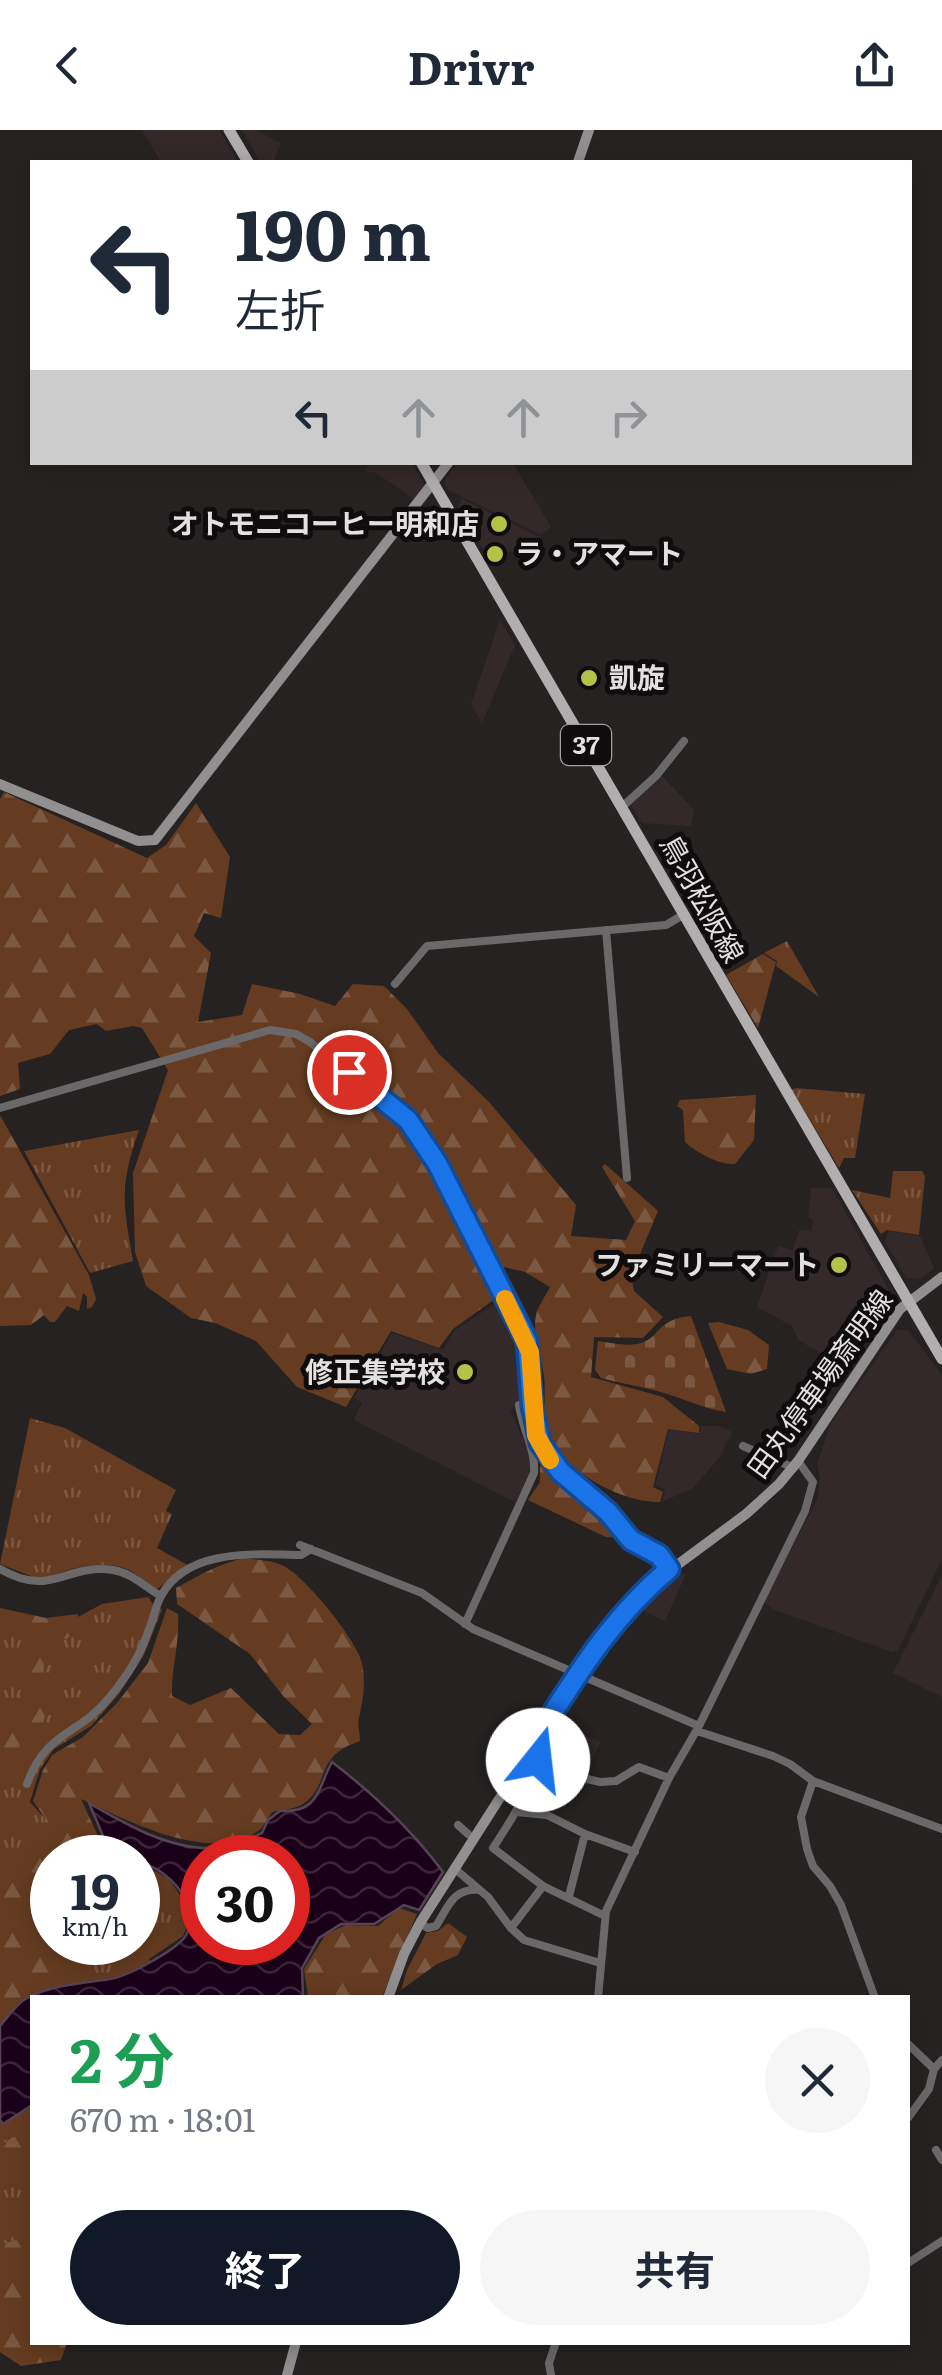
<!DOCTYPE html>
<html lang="ja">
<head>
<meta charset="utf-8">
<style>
  body { margin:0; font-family:Literata,"Noto Sans JP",serif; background:#f6f6f7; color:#1f2937; height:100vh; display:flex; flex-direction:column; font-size:38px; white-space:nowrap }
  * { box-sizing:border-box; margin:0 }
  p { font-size:32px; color:#747a83 }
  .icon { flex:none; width:55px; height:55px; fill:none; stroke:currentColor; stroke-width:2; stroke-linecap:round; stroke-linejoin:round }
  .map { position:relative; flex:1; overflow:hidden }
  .side { position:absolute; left:30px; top:1865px; width:880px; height:350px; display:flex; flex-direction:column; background:#fff; border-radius:0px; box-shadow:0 5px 25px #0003 }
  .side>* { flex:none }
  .guide { position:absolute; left:30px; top:30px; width:882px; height:305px; border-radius:0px; box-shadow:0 5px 25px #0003; background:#fff; color:#1f2937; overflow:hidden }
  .speed { position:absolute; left:30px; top:1705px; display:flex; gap:20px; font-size:50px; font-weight:700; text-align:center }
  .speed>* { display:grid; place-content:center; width:130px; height:130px; border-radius:50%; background:#fff; box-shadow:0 5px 25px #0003; line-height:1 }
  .speed small { font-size:25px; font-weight:400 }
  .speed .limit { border:15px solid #d22; background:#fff; color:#111 }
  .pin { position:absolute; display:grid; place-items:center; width:85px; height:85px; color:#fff; margin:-42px; border:5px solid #fff; border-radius:50%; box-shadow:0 2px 10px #0007 }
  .me { position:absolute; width:110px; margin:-55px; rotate:16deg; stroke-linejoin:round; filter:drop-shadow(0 0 8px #0008) }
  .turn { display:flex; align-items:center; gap:35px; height:210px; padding:0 40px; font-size:45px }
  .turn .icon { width:130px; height:130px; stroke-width:2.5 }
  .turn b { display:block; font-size:70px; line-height:85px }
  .lanes { display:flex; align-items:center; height:95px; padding:0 40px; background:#0003; justify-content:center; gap:50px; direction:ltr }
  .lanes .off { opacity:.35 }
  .round { display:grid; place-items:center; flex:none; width:105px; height:105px; border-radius:52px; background:#f6f6f7 }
  .overview { display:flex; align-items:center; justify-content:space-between; height:170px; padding:0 40px }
  h1 { font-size:60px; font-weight:700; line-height:75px; color:#1e9e55 }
  .cta { display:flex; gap:20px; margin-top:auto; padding:20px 40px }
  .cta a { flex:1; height:115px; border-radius:60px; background:#111827; color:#fff; font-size:40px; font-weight:700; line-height:115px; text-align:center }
  .cta a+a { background:#f6f6f7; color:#1f2937 }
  header { display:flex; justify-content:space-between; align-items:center; height:130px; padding:0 40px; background:#fff; font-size:45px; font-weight:700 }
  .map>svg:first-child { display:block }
</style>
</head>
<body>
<header><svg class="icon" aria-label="back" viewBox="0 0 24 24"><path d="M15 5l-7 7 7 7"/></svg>Drivr<svg class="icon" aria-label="share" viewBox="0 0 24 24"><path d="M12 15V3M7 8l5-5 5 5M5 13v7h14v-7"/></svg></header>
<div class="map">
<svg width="942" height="2245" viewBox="0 0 942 2245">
  <defs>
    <pattern id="grass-tufts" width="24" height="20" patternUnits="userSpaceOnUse" patternTransform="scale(2.5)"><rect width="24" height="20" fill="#653c21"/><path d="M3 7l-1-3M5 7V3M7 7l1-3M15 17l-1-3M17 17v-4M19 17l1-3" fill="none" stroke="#7b5841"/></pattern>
    <pattern id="forest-firs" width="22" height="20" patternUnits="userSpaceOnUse" patternTransform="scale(2.5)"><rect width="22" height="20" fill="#653c21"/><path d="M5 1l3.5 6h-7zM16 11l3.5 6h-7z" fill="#7b5841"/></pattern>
    <pattern id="cemetery-stones" width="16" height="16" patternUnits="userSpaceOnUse" patternTransform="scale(2.5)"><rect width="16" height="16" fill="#653c21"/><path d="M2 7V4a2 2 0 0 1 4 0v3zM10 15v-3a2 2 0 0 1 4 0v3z" fill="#7b5841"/></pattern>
    <pattern id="water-waves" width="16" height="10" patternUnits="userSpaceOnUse" patternTransform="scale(2.5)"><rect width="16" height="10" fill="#1b001a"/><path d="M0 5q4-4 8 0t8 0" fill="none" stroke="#3c253b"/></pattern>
  </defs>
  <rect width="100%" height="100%" fill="#262222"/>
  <path fill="#34292a" d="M142,0H219L238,32H161Z
    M242,0H255L281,13L273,32H260Z
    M369,333H412L425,355L414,369L376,343L365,341Z
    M457,333H513L551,397L541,405L448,360L444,351Z
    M462,369L540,407L534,430L510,421L491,433L458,377Z
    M500,490L515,515L482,593L471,574Z
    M661,645L694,680L691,696L642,693L630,674Z
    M811,1058H832L892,1165L846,1237L808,1216L798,1209L792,1196L757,1177L778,1116L793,1120L799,1100L811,1101L813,1091L808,1087Z
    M888,1101L920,1106L934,1138L921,1149L906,1148L885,1112Z
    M502,1169L519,1201L512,1206L522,1209L528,1232V1274L510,1280L531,1327V1345L515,1372L354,1290L362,1273L354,1268L392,1203L443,1220L454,1201Z
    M897,1200H908L942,1245V1429L898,1520L892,1522L775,1480L764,1472L817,1370L820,1349L817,1334L831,1293Z
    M701,1296H719L732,1302L719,1328L693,1358L662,1372L665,1359L655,1356L669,1299L699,1304Z
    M672,1443L686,1444L665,1491L639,1479L643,1470Z
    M942,1445V1567L893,1543Z
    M563,1596L601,1612L581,1650L548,1638V1620Z"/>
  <path fill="url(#grass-tufts)" d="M787,811L819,867L776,836L777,831L764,823Z
    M796,958L865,964L855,1028H844L839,1038L792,960Z
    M139,1000C119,1057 123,1074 133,1131L90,1143L24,1021Z
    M893,1041H922L925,1046L919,1105L887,1100L881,1104L852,1060L890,1068Z
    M30,1288L65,1298L176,1360L166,1381L172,1384L157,1418L189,1436L157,1459C147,1453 139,1445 129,1440C100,1428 68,1439 41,1450L0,1434Z
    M148,1467L155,1477L162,1479L144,1525L119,1564L91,1596L54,1619L40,1639L30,1672L80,1727L52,1728V1812H138V1732L169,1749L184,1771L187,1797L183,1806L149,1829L172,1867L32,1868V2149L0,2160V1482L52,1490L78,1487L102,1474Z"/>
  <path fill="url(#forest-firs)" d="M4,662L147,728L166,715L196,673L230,727L221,788L204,783L194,806L211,823L198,892L242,885L252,854L300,864L335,876L353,854L384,856L407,879L438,923L489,972L576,1075L571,1106L626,1110L635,1091L602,1037L605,1034L658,1081L631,1146L634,1161L663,1187L643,1208L594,1207L591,1247L663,1267L699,1296V1303L668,1299L653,1357L663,1362L660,1372C620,1373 553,1337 546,1293C543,1278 546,1262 544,1247C542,1229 532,1202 536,1185C538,1176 546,1165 550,1157L525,1142L504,1137L499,1166L453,1199L439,1218L391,1201L346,1277L297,1257L256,1211L215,1193L191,1188L146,1156L135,1122L133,1043L168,940L142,898L133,896L106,901L97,894L69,900L50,924L18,933L20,959L0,966V669Z
    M763,824L776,832L758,898L726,845Z
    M756,965L754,1010L735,1034C719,1035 697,1023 685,1012L683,980L677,976L680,970Z
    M0,985L89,1145L96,1169L92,1177L87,1179V1167L83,1163L79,1181L67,1176L55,1192H50L44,1185L31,1195L0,1196Z
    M719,1192L748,1200L769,1215L767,1239L751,1244L727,1239L708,1193Z
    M545,1330C569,1359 601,1378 623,1408L606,1407L528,1370L540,1352V1337Z
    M245,1428C258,1430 272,1430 284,1436C305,1447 357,1510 362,1533C366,1553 363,1569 359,1588C357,1595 360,1603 360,1611C312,1627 332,1654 303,1674C295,1679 282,1680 272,1682C268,1688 264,1697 258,1701C211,1735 126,1690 81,1669L104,1719L115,1727H86L77,1722H64L58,1727L52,1728V1734L20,1768L27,1801L82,1845L28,1865L0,1890V1837L3,1831L0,1824V1758L43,1723L45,1688L33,1671L43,1640L52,1625L83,1607L117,1573L148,1533L167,1478L178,1484C180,1513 171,1538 172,1566L190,1575L231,1558L279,1604L300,1605L312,1594L284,1567L250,1524L177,1474L176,1458C200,1445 217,1434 245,1428Z
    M0,1478L46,1488L78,1484V1500L66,1509L48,1505L37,1567L49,1583L17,1617L39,1620L25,1648L0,1649V1599L19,1568L36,1503L0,1490Z
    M399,1778L417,1784L382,1867H308L304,1839L326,1804L346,1795L378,1796Z
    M448,1793L467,1807L458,1825L437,1834L401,1860L407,1840L426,1803L438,1801Z
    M32,1997V2015L0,2036V2015Z
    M32,2105V2212L67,2213L61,2230L21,2236L0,2222V2115Z"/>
  <path fill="url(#cemetery-stones)" d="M691,1186L726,1282C701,1278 681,1267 657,1261C638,1256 619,1253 601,1248L595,1240L598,1211C611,1213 629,1217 641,1213C661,1207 656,1189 691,1186Z"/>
  <path fill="url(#water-waves)" stroke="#574355" stroke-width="2.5" fill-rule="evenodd" d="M332,1632C375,1665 411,1699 443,1742L419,1780L404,1775L374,1794H341L319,1808L302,1838L303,1867L32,1868V1975L3,1994L0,1990V1896C8,1887 17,1873 27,1868C51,1855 84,1853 110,1849C127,1847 174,1821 185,1807C193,1796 189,1774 182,1763C166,1740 143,1730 119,1726L104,1708L89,1673C124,1693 166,1718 208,1718C227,1719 245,1710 262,1703L268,1690L280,1681C319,1683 317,1660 332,1632ZM202,1728H288V1812H202Z"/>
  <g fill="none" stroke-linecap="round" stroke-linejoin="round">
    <path stroke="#6a6869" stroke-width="8" d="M622,677L656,646L684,611
      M606,800L627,1048
      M395,854L427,816L666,795L683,785
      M0,978L270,900L296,904L310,912L396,979L426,1013L527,1211L532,1277L539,1313L561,1342L609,1382L631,1410L659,1425L669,1439
      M743,1316L794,1338
      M300,1415L422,1463L473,1499L699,1596
      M0,1439C52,1469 64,1433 113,1440C132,1443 145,1457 161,1466
      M465,1494L534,1343C536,1320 522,1298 519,1275
      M697,1601L773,1626L790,1634L813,1651L942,1699
      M536,1609C548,1636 508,1695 493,1718L543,1756L605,1786
      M536,1637L600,1652L616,1651L639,1637L669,1648
      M813,1651L801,1687L807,1719L813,1736L830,1756L841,1775L875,1868
      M27,1654C46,1601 78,1606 109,1568C125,1549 140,1526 148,1502C153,1491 155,1477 161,1466C187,1418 255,1424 301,1425L311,1419
      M516,1682L547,1685L585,1704L635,1722
      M458,1695L468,1704
      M454,1738L488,1767L511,1798
      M543,1756L511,1798L524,1810L600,1833
      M569,1766L585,1704
      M420,1793L428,1798L436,1796C448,1778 452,1758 479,1760
      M598,1868L606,1781L669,1648L699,1596L805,1381L813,1352L798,1331
      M908,1914L934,1939
      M908,1988L929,1959L934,1939L942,1930
      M936,2020L942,2030
      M908,2133L942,2111
      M551,2245L549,2233L556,2212"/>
    <path stroke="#928f90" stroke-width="10" d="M578,32L589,0
      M0,654L138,711L155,710L449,332
      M388,1868L404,1824L420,1793L609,1497L642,1461L746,1384L779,1354L798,1331L900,1179L942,1147
      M287,2245L296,2212"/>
    <path stroke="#b2adaf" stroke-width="11" d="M229,0L248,32
      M421,332L942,1229"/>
  </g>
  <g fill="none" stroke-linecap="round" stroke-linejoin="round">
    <defs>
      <path id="route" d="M349,942L408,990L437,1033L527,1211L532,1276L540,1313L561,1342L608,1382L631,1410L659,1425L669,1439C609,1490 578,1544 536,1609L540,1620L538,1630"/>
    </defs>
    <use href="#route" stroke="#114b97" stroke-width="25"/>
    <use href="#route" stroke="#1a73e8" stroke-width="18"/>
    <path stroke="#f59e0b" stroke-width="18" d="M505,1169L530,1222L536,1305L550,1330"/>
  </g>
  <g fill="#b4c24a" stroke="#0e0c0c" stroke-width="4">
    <circle cx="499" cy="394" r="10"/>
    <circle cx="495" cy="424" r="10"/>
    <circle cx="589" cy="548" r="10"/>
    <circle cx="839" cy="1135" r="10"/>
    <circle cx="465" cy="1242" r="10"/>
  </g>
  <g text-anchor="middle" stroke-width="10" stroke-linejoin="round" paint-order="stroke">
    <rect fill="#0e0c0c" stroke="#a3a0a0" stroke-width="2.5" x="561" y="595" width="50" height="40" rx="8"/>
    <g font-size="25" font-weight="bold" fill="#e3e0e0">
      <text x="586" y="624">37</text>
    </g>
    <g font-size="28" font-weight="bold" fill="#e3e0e0" stroke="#0e0c0c" text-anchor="end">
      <text x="479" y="404">オトモニコーヒー明和店</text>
      <text x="515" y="434" text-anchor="start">ラ・アマート</text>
      <text x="609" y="558" text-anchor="start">凱旋</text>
      <text x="819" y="1145">ファミリーマート</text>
      <text x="445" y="1252">修正集学校</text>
    </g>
    <g font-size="28" fill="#e3e0e0" stroke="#0e0c0c">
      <text transform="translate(702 769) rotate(61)" y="10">鳥羽松阪線</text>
      <text transform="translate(820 1254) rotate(-54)" y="10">田丸停車場斎明線</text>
    </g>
  </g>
</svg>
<div class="speed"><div>19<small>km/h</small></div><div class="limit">30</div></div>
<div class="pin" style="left:349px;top:942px;background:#d93025"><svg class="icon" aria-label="arrive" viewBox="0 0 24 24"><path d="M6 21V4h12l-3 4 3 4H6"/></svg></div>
<svg class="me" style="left:538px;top:1630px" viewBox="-20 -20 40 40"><circle r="19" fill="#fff"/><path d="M0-13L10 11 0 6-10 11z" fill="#1a73e8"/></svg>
<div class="guide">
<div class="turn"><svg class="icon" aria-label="left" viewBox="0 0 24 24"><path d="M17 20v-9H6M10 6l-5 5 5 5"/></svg><div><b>190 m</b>左折</div></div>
<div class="lanes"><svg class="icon" aria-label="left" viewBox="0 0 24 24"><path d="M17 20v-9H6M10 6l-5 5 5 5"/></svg><svg class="icon off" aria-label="ahead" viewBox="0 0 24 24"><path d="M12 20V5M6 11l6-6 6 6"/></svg><svg class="icon off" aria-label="ahead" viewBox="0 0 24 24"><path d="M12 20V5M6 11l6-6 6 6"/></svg><svg class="icon off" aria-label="right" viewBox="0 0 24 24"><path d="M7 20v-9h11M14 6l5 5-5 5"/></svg></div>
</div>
<section class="side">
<div class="overview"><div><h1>2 分</h1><p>670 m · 18:01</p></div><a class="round"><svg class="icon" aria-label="close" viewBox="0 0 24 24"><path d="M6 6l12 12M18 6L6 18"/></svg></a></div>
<div class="cta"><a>終了</a><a>共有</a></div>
</section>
</div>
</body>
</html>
